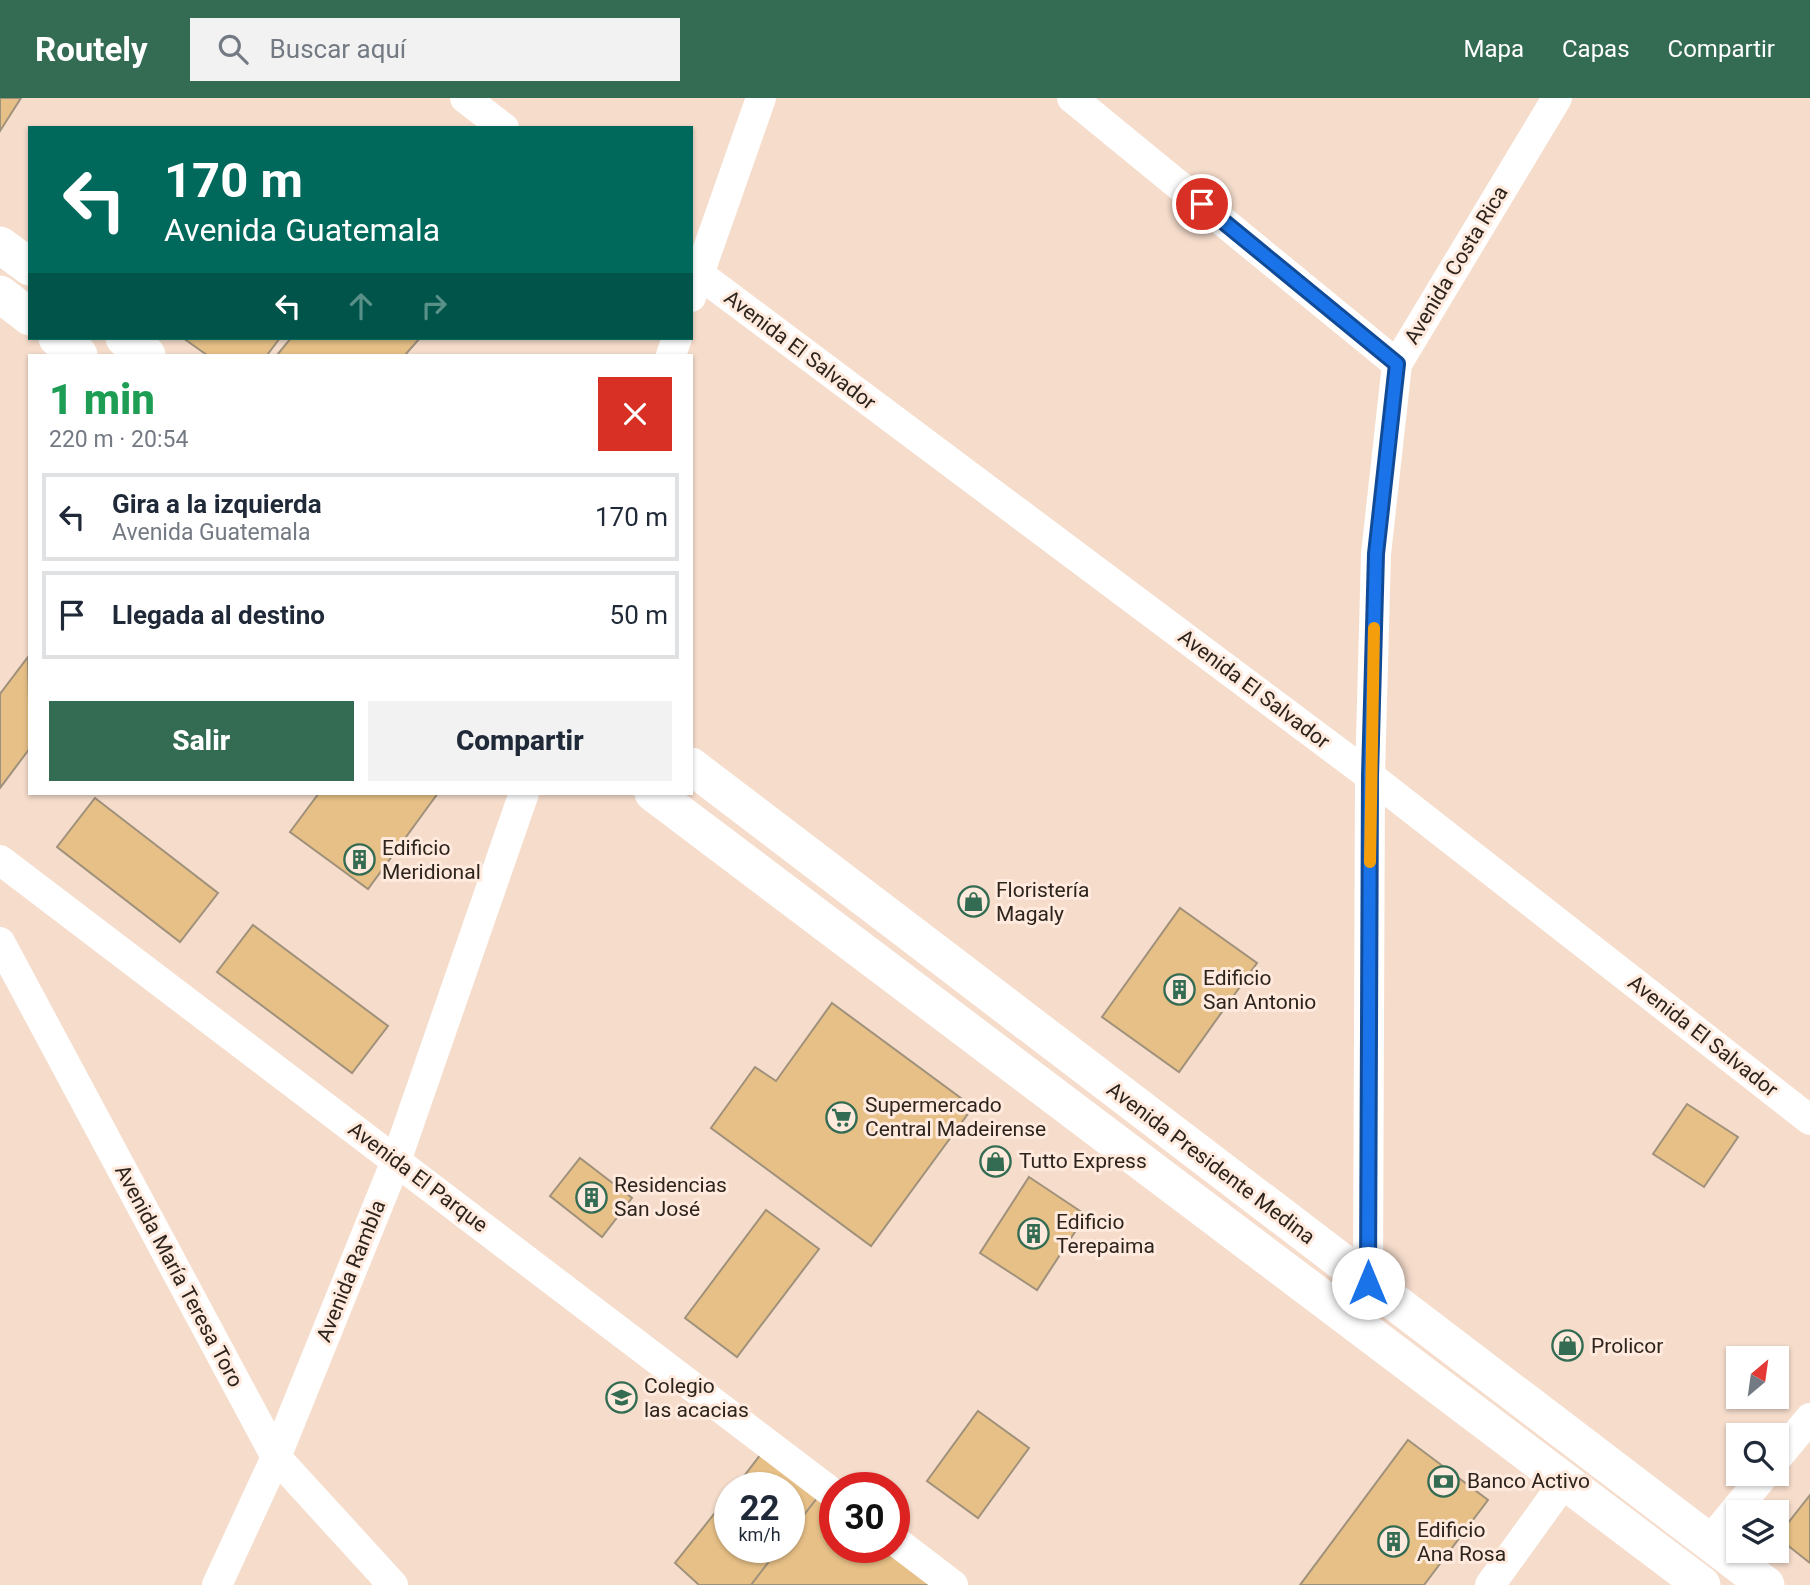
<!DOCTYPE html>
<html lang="es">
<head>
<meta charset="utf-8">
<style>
  body { margin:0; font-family:Roboto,sans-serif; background:#f2f2f3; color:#1f2937; height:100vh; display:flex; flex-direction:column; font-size:26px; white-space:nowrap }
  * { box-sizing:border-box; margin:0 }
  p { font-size:23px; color:#747a83 }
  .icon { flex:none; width:38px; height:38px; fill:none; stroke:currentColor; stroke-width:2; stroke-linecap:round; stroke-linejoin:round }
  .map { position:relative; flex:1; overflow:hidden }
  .details { position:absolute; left:28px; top:256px; width:665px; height:441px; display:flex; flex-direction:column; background:#fff; border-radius:0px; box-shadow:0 2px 5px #0004 }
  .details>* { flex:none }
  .banner { position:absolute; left:28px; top:28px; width:665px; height:214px; border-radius:0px; box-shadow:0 2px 5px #0004; background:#00695c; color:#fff; overflow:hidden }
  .needle { width:46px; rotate:29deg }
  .buttons { position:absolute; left:1726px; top:1248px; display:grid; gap:14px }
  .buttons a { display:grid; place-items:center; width:63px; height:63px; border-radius:0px; background:#fff; box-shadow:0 2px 5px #0004; font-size:35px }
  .speed { position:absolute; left:714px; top:1374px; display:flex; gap:14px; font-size:35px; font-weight:700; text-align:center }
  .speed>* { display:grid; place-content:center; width:91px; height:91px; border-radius:50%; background:#fff; box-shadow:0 2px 5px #0004; line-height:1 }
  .speed small { font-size:18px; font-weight:400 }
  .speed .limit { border:10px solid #d22; background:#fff; color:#111 }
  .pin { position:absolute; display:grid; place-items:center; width:60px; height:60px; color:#fff; margin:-30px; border:4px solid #fff; border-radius:50%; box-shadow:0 2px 7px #0007 }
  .me { position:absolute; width:77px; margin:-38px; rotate:0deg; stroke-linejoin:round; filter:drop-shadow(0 0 5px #0008) }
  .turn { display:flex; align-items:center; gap:24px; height:147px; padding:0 21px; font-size:32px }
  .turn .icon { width:91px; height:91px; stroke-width:2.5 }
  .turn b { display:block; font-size:49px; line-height:60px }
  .lanes { display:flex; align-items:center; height:66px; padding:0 21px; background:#0003; justify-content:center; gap:35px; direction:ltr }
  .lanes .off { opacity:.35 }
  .round { display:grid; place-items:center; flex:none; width:74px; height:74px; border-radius:0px; background:#f2f2f3 }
  .headline { display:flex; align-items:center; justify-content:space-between; height:119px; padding:0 21px }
  h1 { font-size:42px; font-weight:800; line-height:52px; color:#1e9e55 }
  .primary-button { display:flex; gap:14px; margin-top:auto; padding:14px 21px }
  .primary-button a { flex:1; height:80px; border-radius:0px; background:#346c53; color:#fff; font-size:28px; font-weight:800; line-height:80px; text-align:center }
  .primary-button a+a { background:#f2f2f3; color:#1f2937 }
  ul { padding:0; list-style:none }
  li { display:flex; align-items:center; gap:21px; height:88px; margin:0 14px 10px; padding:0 7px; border:4px solid #e0e1e3; border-radius:0px }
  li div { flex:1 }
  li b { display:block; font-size:26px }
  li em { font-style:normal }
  header { display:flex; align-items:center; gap:42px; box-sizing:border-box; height:98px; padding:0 35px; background:#346c53; color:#fff }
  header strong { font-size:33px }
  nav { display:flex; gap:38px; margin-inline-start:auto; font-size:24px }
  .search { width:490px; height:63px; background:#f2f2f3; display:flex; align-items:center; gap:18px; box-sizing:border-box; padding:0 24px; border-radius:0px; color:#747a83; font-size:26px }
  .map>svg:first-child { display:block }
</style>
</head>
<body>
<header>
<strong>Routely</strong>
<div class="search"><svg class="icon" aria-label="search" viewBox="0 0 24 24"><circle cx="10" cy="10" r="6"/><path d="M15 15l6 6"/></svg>Buscar aquí</div>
<nav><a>Mapa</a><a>Capas</a><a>Compartir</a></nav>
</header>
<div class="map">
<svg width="1810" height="1487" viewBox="0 0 1810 1487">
  <rect width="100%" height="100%" fill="#f5dccb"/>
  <path fill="#e7c087" stroke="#a0917b" stroke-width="2" d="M0,0H21L0,33Z
    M183,240H280L267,257H207Z
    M291,240H420L405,257H277Z
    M28,559L30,650L0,690V596Z
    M319,695H438L368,791L290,734Z
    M95,700L218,795L180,844L57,749Z
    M1180,810L1257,865L1179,974L1102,919Z
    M253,827L388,928L352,975L217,874Z
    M832,905L973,1009L871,1148L711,1030L755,969L776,983Z
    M1687,1006L1738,1039L1704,1089L1653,1056Z
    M580,1060L632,1100L602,1139L550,1098Z
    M1029,1079L1086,1117L1037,1192L980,1155Z
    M766,1112L819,1151L737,1259L685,1220Z
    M978,1313L1029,1350L978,1420L927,1383Z
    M1408,1342L1488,1402L1424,1487H1300Z
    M764,1352L821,1395L789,1436V1390H735Z
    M821,1395L835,1405V1449H892L941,1487H751L780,1449H789V1436Z
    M730,1396V1449H780L751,1487H699L675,1465Z
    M1810,1397V1465L1777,1439Z"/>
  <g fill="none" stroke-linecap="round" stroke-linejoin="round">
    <path stroke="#fff" stroke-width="30" d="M465,0L504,30
      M1072,0L1397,266
      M691,170L1370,678L1810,1022
      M691,199L761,0
      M671,257L677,240
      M0,762L835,1397
      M0,844L276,1359L393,1487
      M1368,1185L1370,678L1376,456L1397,266L1557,0
      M1776,1361L1810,1320
      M894,1442L953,1487
      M1709,1444L1765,1376
      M217,1487L276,1359L396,1063L524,695
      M1490,1487L1565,1383"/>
    <path stroke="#fff" stroke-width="37" d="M0,147L30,169
      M0,196L30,219
      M57,240L79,257
      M124,240L147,257
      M691,668L1766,1487
      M653,695L1702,1487"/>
  </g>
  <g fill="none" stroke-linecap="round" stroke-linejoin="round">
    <defs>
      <path id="route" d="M1202,106L1397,266L1376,456L1370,678L1368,1185"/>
    </defs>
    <use href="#route" stroke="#114b97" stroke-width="18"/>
    <use href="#route" stroke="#1a73e8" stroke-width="12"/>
    <path stroke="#f59e0b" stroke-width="12" d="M1370,764L1374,530"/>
  </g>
  <defs>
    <symbol id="building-ring" viewBox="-11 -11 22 22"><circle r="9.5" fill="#ffeadd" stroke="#346c53" stroke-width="1.5"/><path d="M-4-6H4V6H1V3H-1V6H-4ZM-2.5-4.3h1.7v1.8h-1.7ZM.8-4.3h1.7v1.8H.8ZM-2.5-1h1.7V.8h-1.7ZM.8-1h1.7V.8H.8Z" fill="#346c53"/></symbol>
    <symbol id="shop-ring" viewBox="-11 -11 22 22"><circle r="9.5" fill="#ffeadd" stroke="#346c53" stroke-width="1.5"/><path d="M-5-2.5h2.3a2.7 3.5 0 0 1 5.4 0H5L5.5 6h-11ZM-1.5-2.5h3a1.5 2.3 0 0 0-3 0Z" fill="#346c53"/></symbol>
    <symbol id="supermarket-ring" viewBox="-11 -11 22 22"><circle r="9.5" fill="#ffeadd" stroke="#346c53" stroke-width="1.5"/><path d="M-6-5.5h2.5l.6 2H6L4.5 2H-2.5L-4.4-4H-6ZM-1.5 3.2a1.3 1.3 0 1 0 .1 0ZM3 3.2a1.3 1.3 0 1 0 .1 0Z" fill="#346c53"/></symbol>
    <symbol id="university-ring" viewBox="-11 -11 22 22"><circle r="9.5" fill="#ffeadd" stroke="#346c53" stroke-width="1.5"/><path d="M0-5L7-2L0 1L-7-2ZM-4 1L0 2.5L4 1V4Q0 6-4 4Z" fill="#346c53"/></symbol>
    <symbol id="bank-ring" viewBox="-11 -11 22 22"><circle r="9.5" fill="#ffeadd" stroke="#346c53" stroke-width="1.5"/><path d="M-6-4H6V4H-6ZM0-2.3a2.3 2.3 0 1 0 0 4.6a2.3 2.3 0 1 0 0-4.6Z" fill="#346c53"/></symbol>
  </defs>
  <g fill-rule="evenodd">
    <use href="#building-ring" x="342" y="744" width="35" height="35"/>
    <use href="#shop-ring" x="956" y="786" width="35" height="35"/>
    <use href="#building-ring" x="1162" y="874" width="35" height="35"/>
    <use href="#supermarket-ring" x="824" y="1002" width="35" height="35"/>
    <use href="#shop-ring" x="978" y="1046" width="35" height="35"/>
    <use href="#building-ring" x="574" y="1082" width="35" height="35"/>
    <use href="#building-ring" x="1016" y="1118" width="35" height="35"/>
    <use href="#shop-ring" x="1550" y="1230" width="35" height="35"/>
    <use href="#university-ring" x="604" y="1282" width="35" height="35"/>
    <use href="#bank-ring" x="1426" y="1366" width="35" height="35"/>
    <use href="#building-ring" x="1376" y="1426" width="35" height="35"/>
  </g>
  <g text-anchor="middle" stroke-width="6" stroke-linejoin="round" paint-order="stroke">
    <g font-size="21" fill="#2d241d" stroke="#ffeadd">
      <text transform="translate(1456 167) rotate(-59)" y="7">Avenida Costa Rica</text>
      <text transform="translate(800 252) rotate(37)" y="7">Avenida El Salvador</text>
      <text transform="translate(1254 591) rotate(37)" y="7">Avenida El Salvador</text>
      <text transform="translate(1703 938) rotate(38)" y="7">Avenida El Salvador</text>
      <text transform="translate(1211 1065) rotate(37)" y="7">Avenida Presidente Medina</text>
      <text transform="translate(418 1079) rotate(37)" y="7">Avenida El Parque</text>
      <text transform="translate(351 1173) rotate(-68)" y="7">Avenida Rambla</text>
      <text transform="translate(179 1178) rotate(62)" y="7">Avenida María Teresa Toro</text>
    </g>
    <g font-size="21" fill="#2d241d" stroke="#ffeadd" text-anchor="start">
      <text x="382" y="757">Edificio<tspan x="382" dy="24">Meridional</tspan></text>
      <text x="996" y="799">Floristería<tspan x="996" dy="24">Magaly</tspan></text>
      <text x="1203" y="887">Edificio<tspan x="1203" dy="24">San Antonio</tspan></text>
      <text x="865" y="1014">Supermercado<tspan x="865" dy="24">Central Madeirense</tspan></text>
      <text x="1019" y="1070">Tutto Express</text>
      <text x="614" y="1094">Residencias<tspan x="614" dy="24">San José</tspan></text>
      <text x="1056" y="1131">Edificio<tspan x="1056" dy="24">Terepaima</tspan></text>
      <text x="1591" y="1255">Prolicor</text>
      <text x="644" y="1295">Colegio<tspan x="644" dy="24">las acacias</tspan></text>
      <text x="1467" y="1390">Banco Activo</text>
      <text x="1417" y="1439">Edificio<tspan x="1417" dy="24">Ana Rosa</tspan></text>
    </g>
  </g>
</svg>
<div class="buttons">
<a><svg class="needle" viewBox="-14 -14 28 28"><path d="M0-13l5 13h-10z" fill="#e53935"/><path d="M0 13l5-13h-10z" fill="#747a83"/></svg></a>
<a><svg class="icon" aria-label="search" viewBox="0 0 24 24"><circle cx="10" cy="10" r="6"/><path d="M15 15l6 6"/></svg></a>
<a><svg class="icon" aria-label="layers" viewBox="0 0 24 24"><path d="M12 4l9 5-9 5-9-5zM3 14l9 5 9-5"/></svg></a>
</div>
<div class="speed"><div>22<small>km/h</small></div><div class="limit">30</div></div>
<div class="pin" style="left:1202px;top:106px;background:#d93025"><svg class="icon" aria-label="arrive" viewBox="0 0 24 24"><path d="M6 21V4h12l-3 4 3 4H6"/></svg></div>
<svg class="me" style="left:1368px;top:1185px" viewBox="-20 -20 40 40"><circle r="19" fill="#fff"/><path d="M0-13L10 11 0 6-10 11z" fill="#1a73e8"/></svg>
<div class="banner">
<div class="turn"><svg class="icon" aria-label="left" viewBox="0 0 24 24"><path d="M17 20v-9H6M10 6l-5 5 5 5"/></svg><div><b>170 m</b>Avenida Guatemala</div></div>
<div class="lanes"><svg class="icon" aria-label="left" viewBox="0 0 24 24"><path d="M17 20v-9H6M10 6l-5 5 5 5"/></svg><svg class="icon off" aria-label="ahead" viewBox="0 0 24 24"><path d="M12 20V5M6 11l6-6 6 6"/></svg><svg class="icon off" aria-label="right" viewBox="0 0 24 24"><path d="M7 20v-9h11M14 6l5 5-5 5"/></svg></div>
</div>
<section class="details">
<div class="headline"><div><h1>1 min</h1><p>220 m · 20:54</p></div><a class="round" style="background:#d93025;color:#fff"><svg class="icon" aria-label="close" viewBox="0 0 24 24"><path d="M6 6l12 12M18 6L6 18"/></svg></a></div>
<ul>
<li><svg class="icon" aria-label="left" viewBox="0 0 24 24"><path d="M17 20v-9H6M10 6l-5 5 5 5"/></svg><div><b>Gira a la izquierda</b><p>Avenida Guatemala</p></div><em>170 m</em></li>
<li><svg class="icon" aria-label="arrive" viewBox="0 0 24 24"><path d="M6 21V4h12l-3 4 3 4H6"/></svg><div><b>Llegada al destino</b></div><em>50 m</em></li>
</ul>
<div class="primary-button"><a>Salir</a><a>Compartir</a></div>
</section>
</div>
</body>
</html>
